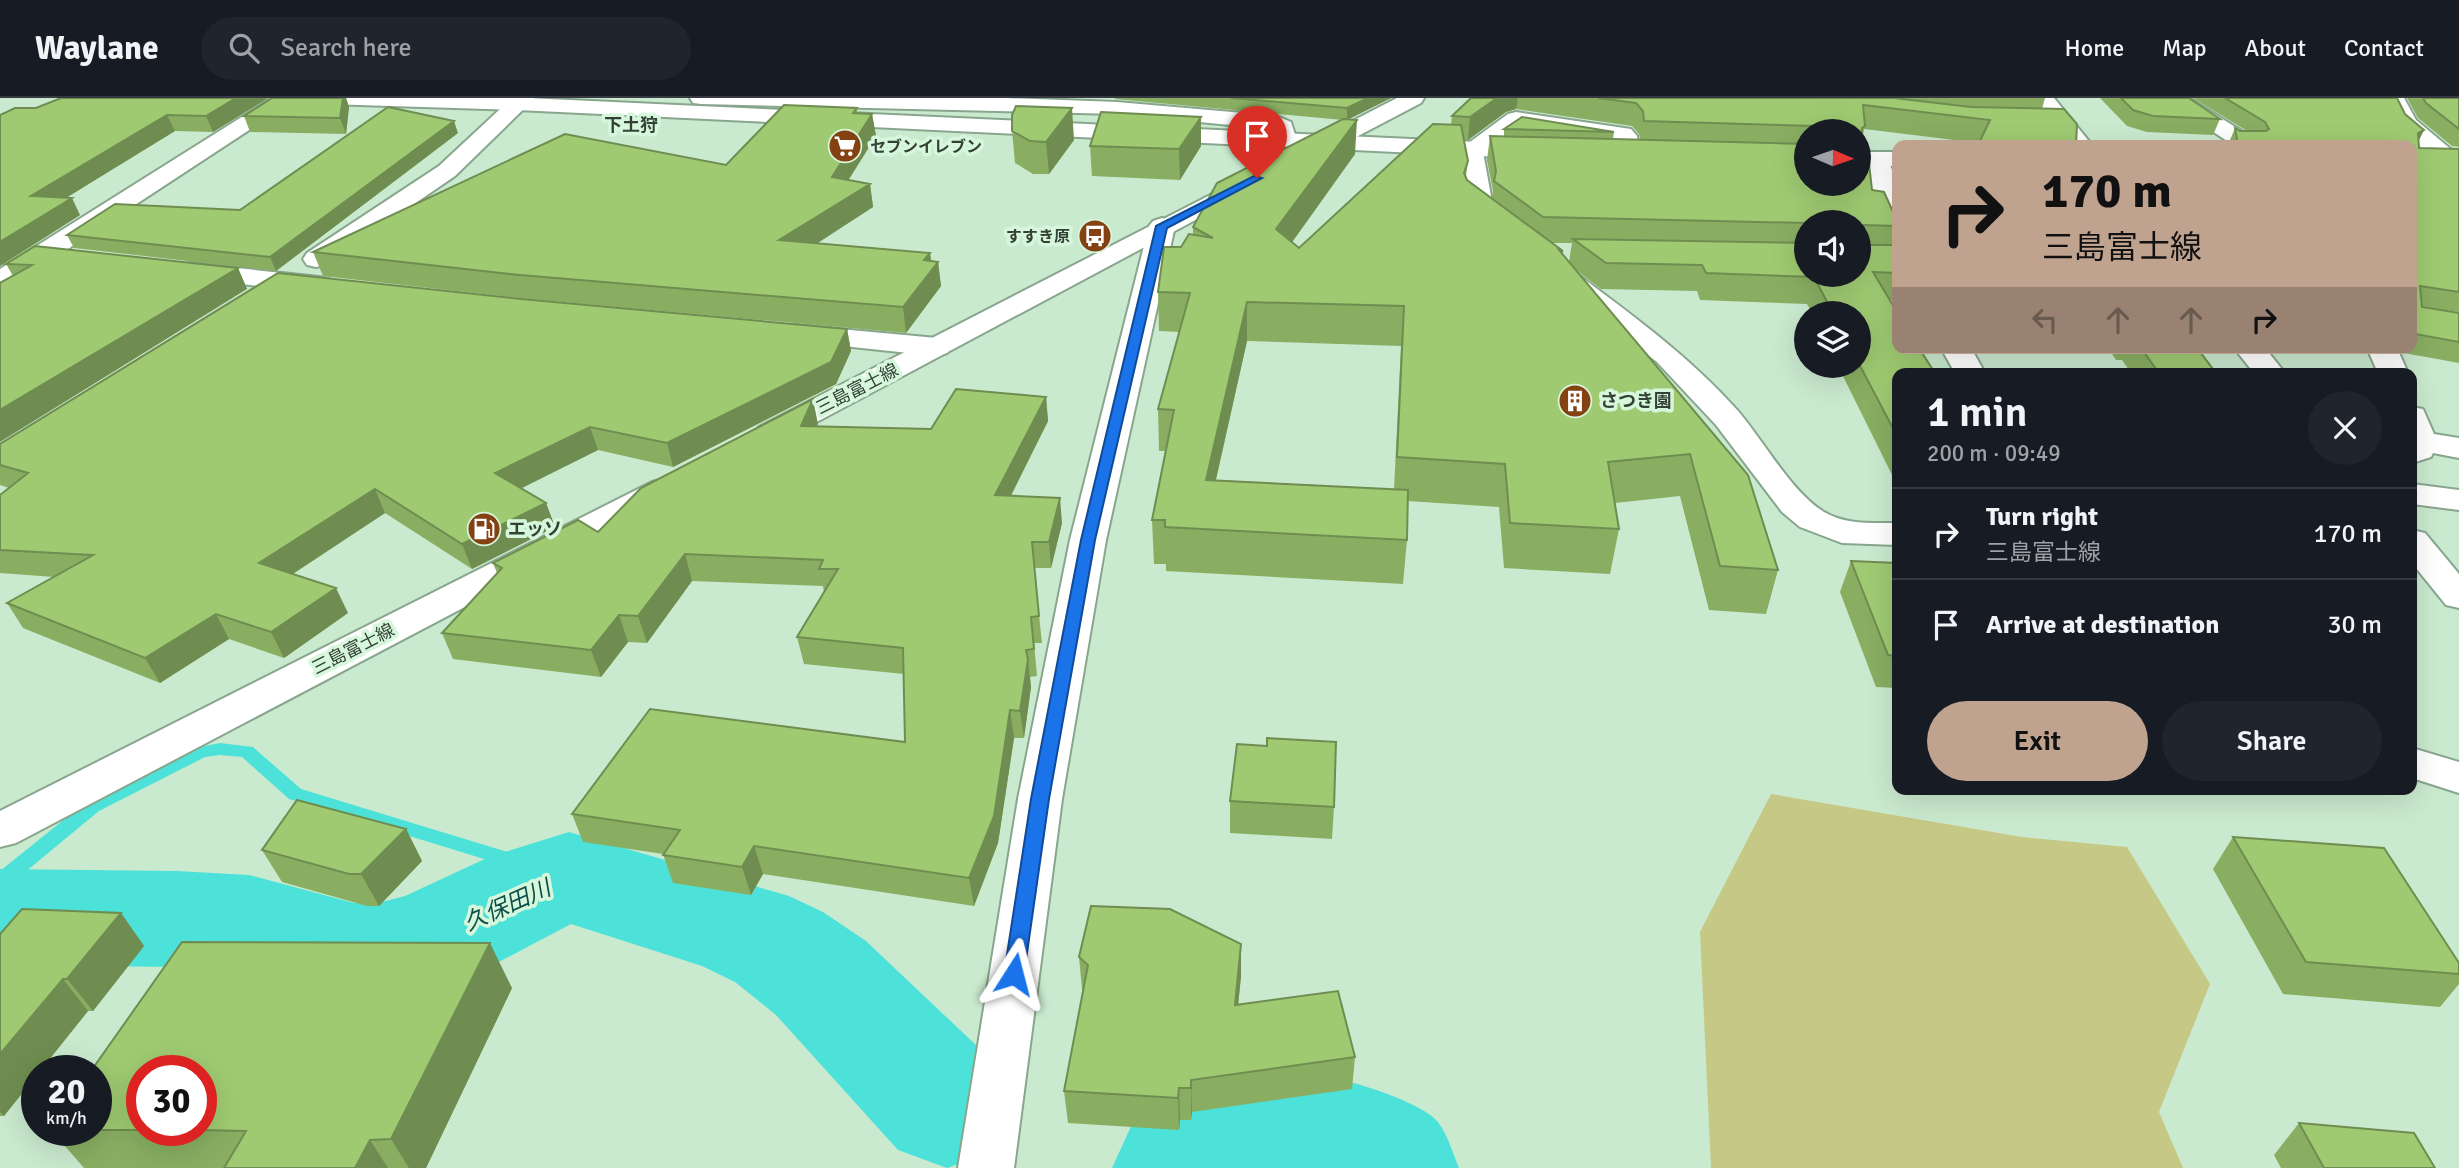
<!DOCTYPE html>
<html lang="en">
<head>
<meta charset="utf-8">
<style>
  body { margin:0; font-family:Signika,"Noto Sans JP",sans-serif; background:#20242c; color:#f1f3f6; height:100vh; display:flex; flex-direction:column; font-size:26px; white-space:nowrap }
  * { box-sizing:border-box; margin:0 }
  p { font-size:23px; color:#9ea1a6 }
  .icon { flex:none; width:38px; height:38px; fill:none; stroke:currentColor; stroke-width:2; stroke-linecap:round; stroke-linejoin:round }
  .map { position:relative; flex:1; overflow:hidden }
  .sheet { position:absolute; left:1892px; top:270px; width:525px; height:427px; display:flex; flex-direction:column; background:#171b24; border-radius:14px; box-shadow:0 7px 28px #0002 }
  .sheet>* { flex:none }
  .top-card { position:absolute; left:1892px; top:42px; width:525px; height:214px; border-radius:14px; box-shadow:0 7px 28px #0002; background:#c0a38f; color:#111; overflow:hidden }
  .needle { width:46px; rotate:92deg }
  .controls { position:absolute; left:1794px; top:21px; display:grid; gap:14px }
  .controls a { display:grid; place-items:center; width:77px; height:77px; border-radius:50%; background:#171b24; box-shadow:0 7px 28px #0002; font-size:35px }
  .speed { position:absolute; left:21px; top:957px; display:flex; gap:14px; font-size:35px; font-weight:700; text-align:center }
  .speed>* { display:grid; place-content:center; width:91px; height:91px; border-radius:50%; background:#171b24; box-shadow:0 7px 28px #0002; line-height:1 }
  .speed small { font-size:18px; font-weight:400 }
  .speed .limit { border:10px solid #d22; background:#fff; color:#111 }
  .pin { position:absolute; display:grid; place-items:center; width:60px; height:60px; color:#fff; margin:-72px -30px; border-radius:50% 50% 50% 0; rotate:-45deg; box-shadow:0 0 7px #0007 }
  .pin .icon { rotate:45deg }
  .me { position:absolute; width:77px; margin:-38px; rotate:9deg; stroke-linejoin:round; filter:drop-shadow(0 0 5px #0008) }
  .turn { display:flex; align-items:center; gap:24px; height:147px; padding:0 35px; font-size:32px }
  .turn .icon { width:91px; height:91px; stroke-width:2.5 }
  .turn b { display:block; font-size:49px; line-height:60px }
  .lanes { display:flex; align-items:center; height:66px; padding:0 35px; background:#0003; justify-content:center; gap:35px; direction:ltr }
  .lanes .off { opacity:.35 }
  .round { display:grid; place-items:center; flex:none; width:74px; height:74px; border-radius:37px; background:#20242c }
  .head { display:flex; align-items:center; justify-content:space-between; height:119px; padding:0 35px }
  h1 { font-size:42px; font-weight:600; line-height:52px }
  .action { display:flex; gap:14px; margin-top:auto; padding:14px 35px }
  .action a { flex:1; height:80px; border-radius:42px; background:#c0a38f; color:#111; font-size:28px; font-weight:600; line-height:80px; text-align:center }
  .action a+a { background:#20242c; color:#f1f3f6 }
  ul { padding:0; list-style:none }
  li { display:flex; align-items:center; gap:21px; height:91px; padding:0 35px; border-top:2px solid #363941 }
  li div { flex:1 }
  li b { display:block; font-size:26px }
  li em { font-style:normal }
  header { display:flex; align-items:center; gap:42px; box-sizing:border-box; height:98px; padding:0 35px; background:#171b24; border-bottom:2px solid #363941 }
  header strong { font-size:33px }
  nav { display:flex; gap:38px; margin-inline-start:auto; font-size:24px }
  .search { width:490px; height:63px; background:#20242c; display:flex; align-items:center; gap:18px; box-sizing:border-box; padding:0 24px; border-radius:38px; color:#9ea1a6; font-size:26px }
  .map>svg:first-child { display:block }
</style>
</head>
<body>
<header>
<strong>Waylane</strong>
<div class="search"><svg class="icon" aria-label="search" viewBox="0 0 24 24"><circle cx="10" cy="10" r="6"/><path d="M15 15l6 6"/></svg>Search here</div>
<nav><a>Home</a><a>Map</a><a>About</a><a>Contact</a></nav>
</header>
<div class="map">
<svg width="2459" height="1070" viewBox="0 0 2459 1070">
  <rect width="100%" height="100%" fill="#caeacf"/>
  <path fill="#c6c886" d="M1771,696L2022,739L2127,749L2210,886L2159,1014L2183,1070H1711L1700,834Z"/>
  <g fill="none" stroke-linecap="round" stroke-linejoin="round">
    <path fill="#4de2d9" fill-rule="evenodd" d="M220,645L253,649L301,691L576,775L578,780L576,785L569,787L289,701L242,659L220,657L205,659L99,713L7,789L0,791V773L87,703L195,650Z"/>
    <path fill="#4de2d9" fill-rule="evenodd" d="M569,734L789,798L823,814L866,843L996,966L1017,1009L996,1052L947,1070L898,1052L776,917L735,884L702,868L571,826L476,876L382,904L354,905L249,873L177,869L0,867V771L177,773L249,777L354,805L382,804L405,798L489,759Z
      M1321,979C1347,980 1422,1004 1438,1024C1448,1037 1453,1056 1459,1070H1112L1133,1024L1184,1004Z"/>
    <defs>
      <path id="street" d="M272,0H298L10,189L0,191V171Z
        M512,0H535L455,78L325,167L316,169L307,167L303,161L307,155L439,68Z
        M690,0H1006L1117,4L1277,18L1291,24L1297,43L1294,48H1278L1271,31L1117,16L701,6L693,5Z
        M2163,0H2189L2256,42L2259,47H2233Z
        M2382,0H2404L2416,22L2453,53L2457,58L2453,63H2437L2399,31Z
        M1516,14L1631,31L1637,38L1638,57L1634,62H1618L1614,57L1615,42L1520,28L1483,54L1491,98L1488,109L1510,130L1506,135C1488,140 1473,125 1463,111L1467,98L1459,52L1508,16Z
        M1876,54L1884,56C1901,80 1897,115 1897,143L1888,140L1884,135L1864,61L1868,56Z
        M1162,120L1171,123L1175,128L1106,442L1062,701L1014,1070H958L1018,701L1070,442L1149,128L1153,123Z
        M191,165L319,179L329,181L333,187L329,193L319,195L181,179L178,173L181,167Z
        M1570,176L1580,178C1636,220 1691,260 1738,313C1763,342 1792,395 1824,414C1846,427 1873,425 1897,425V447L1842,445L1800,429L1782,414L1716,327L1657,264L1560,190L1556,184L1560,178Z
        M796,227L937,240L947,243L952,249L947,255L937,258L786,242L782,236L786,230Z
        M1941,250H1971L1985,275H1955Z
        M2367,250H2397L2408,275H2378Z
        M2412,309L2423,311L2434,336L2459,340V360L2433,355L2431,359L2412,365Z
        M2412,386L2459,392V412L2412,406Z
        M2412,650L2459,664V695L2412,680Z"/>
      <path id="secondary" d="M315,0H527L1541,47L1549,49L1553,54L1549,59L1541,61L517,12L326,6L318,5Z
        M2032,0H2054L2092,47H2069Z
        M1858,54H1897V68H1858Z
        M2234,250H2265L2285,275H2254Z
        M2412,432L2425,435L2459,476V510L2446,507L2412,465Z"/>
      <path id="primary" d="M1397,0H1424L1421,5L1318,59H1302L1298,54L1302,49Z
        M1253,75L1261,77L1265,82L1261,87L781,343L770,346L759,343L754,336L759,329Z
        M664,381L676,384L681,391L676,398L16,745L0,749V713L652,384Z"/>
    </defs>
    <use href="#street" stroke="#88a68d" stroke-width="4"/>
    <use href="#secondary" stroke="#88a68d" stroke-width="4"/>
    <use href="#primary" stroke="#88a68d" stroke-width="4"/>
    <use href="#street" fill="#fff" fill-rule="evenodd"/>
    <use href="#secondary" fill="#fff" fill-rule="evenodd"/>
    <use href="#primary" fill="#fff" fill-rule="evenodd"/>
  </g>
  <path fill="#89ae62" fill-rule="evenodd" d="M268,0L213,34L175,33L65,100L80,117L0,168V17L36,10Z
    M272,0H346L349,9L346,36L250,34L244,18Z
    M1115,0H1391L1347,22L1355,56L1292,144L1299,150L1451,27L1452,18L1471,0H2045L2042,11L1979,45L1864,31L1862,44L1872,92L1894,116L1897,117V202H1890L1897,275V383H1895L1838,268H1858V215H1812L1807,206L1700,202L1697,193L1601,191L1576,172L1778,472L1766,516L1709,512L1680,398L1615,405L1619,431L1610,476L1504,470L1499,409L1408,403L1407,442L1403,486L1166,473V466H1154L1152,422L1165,353H1159L1158,311L1180,234L1159,233L1158,194L1181,149L1193,136V129L1343,22L1115,1ZM1516,11L1632,28L1639,36L1640,42L1613,41L1614,34L1504,31V39L1490,38L1487,62L1493,93L1492,100L1467,82L1466,79L1468,63L1464,42H1468L1506,14ZM1806,33H1858L1806,86ZM1806,124H1858L1806,177ZM1553,145H1572L1569,164L1563,157V153ZM1247,243L1401,248L1394,391L1216,382Z
    M2100,0H2189L2220,21L2213,37L2147,34L2127,28Z
    M2193,0H2397L2405,16L2424,32L2418,43L2419,50L2459,51V214L2422,209L2459,215V265L2404,255L2403,250H2412V47H2228L2235,30L2240,33H2247Z
    M2407,0H2459V49L2452,48L2418,20Z
    M857,10V15L872,16L876,38L848,82L870,86L873,109L817,145L930,155L931,163L938,164L941,188L906,235L528,201L323,178L313,154L726,67Z
    M1201,19V48L1180,82L1092,78L1090,48Z
    M1012,33L1074,42L1049,76H1033L1015,65Z
    M458,35L276,173L74,150L67,137L240,112Z
    M6,166L238,170L247,191L13,178Z
    M521,201L847,231L851,253L836,286L673,369L598,352L521,390L546,405L555,429L472,471L385,415L293,476L348,515L284,560L229,541L160,585L23,530L7,505L54,479L0,475V397L9,390L0,387V346Z
    M2108,250H2197L2216,275H2131L2122,262H2116Z
    M1046,299L1048,323L1011,398L1062,425L1051,470H1034L1042,545H1034L1037,578L1030,579L1031,589L1024,640H1014L998,745L974,808L763,776L751,797L673,785L663,756L583,744L572,716L905,644L904,576L804,566L797,539L824,494L823,488L692,483L647,545L628,544L601,579L453,561L442,535L497,475L493,465L598,434L818,326L817,328L931,331Z
    M1851,463L1897,465V590L1876,589L1840,494Z
    M1267,648L1334,709L1332,741L1230,735V703Z
    M406,731L422,763L379,808H367L282,784L262,752Z
    M2233,739L2459,865V886L2440,909L2283,896L2213,771Z
    M121,815L144,848L93,913H88L40,973H37L4,1018H0V836Z
    M1241,846V878L1238,907L1355,959L1352,991L1192,1014L1191,1022H1180L1179,1032L1068,1025L1064,993L1084,892L1082,891L1079,859Z
    M512,890L426,1070H84L51,1032H96V973Z
    M2299,1025L2435,1070H2281L2274,1057Z"/>
  <path fill="#6f8d50" d="M236,0H268L213,34L206,18Z
    M343,0H346L349,9L346,36L340,20Z
    M1368,0H1391L1347,22V10Z
    M1497,0H1518L1516,11L1506,14L1468,42L1470,19Z
    M1072,10L1074,42L1049,76L1046,44Z
    M872,16L876,38L836,102L832,79Z
    M167,17L175,33L40,116L31,98Z
    M1201,19V48L1180,82L1179,51Z
    M1357,22L1355,56L1275,168L1276,131Z
    M454,23L458,35L276,173L270,159Z
    M2424,32L2416,48L2418,35Z
    M870,86L873,109L784,167L779,142Z
    M72,100L80,117L0,168V144Z
    M930,155L932,171L938,164L941,188L906,235L903,209L924,162Z
    M238,170L247,191L0,344V312Z
    M1247,204V243L1206,425V382Z
    M847,231L851,253L836,286L673,369L667,345Z
    M1046,299L1048,323L998,423L995,397Z
    M813,301L818,326L806,352L801,328Z
    M590,329L598,352L504,399L495,375Z
    M375,391L385,415L271,490L259,465Z
    M1060,400L1062,425L1051,470L1049,444Z
    M546,405L555,429L472,471L462,446Z
    M685,456L692,483L647,545L638,518Z
    M336,490L348,515L284,560L271,534Z
    M216,516L229,541L160,585L145,560Z
    M619,517L628,544L601,579L591,552Z
    M1028,562L1031,589L1024,640L1020,613Z
    M1010,612L1014,640L998,745L974,808L969,780Z
    M406,731L422,763L379,808L361,776Z
    M754,748L763,776L751,797L742,769Z
    M121,815L144,848L93,913L67,881Z
    M490,845L512,890L426,1070H409L391,1041Z
    M1241,846V878L1235,939V907Z
    M63,881L88,913L40,973H37V977L4,1018L0,1014V956Z
    M1191,982L1192,1014L1191,1022Z
    M1179,990L1180,1022L1179,1032L1178,1000Z
    M370,1042L388,1070H355Z"/>
  <path fill="#9fca72" stroke="#6f8d50" stroke-width="2" d="M61,0H236L206,18L167,17L31,98L72,100L0,144V17L15,10H36Z
    M272,0H343L340,20L244,18Z
    M1231,0H1368L1347,10Z
    M1471,0H1497L1470,19L1452,18Z
    M1598,0H1894L1971,9L2064,11L2077,26L2076,47H1978L1990,22L1863,7L1865,28L1862,30V44L1867,47L1872,92L1884,94L1894,116L1897,117V128L1863,127L1864,147H1897V175L1873,174L1897,214V250H1919L1933,272L1941,273L1942,275H1897V338L1858,264V215H1833L1814,179L1706,175L1702,167L1606,165L1573,141L1806,145V177H1858V124L1806,125L1543,119L1494,83L1496,73L1490,38L1806,46V86H1858V33H1814V28L1644,23L1643,13L1636,5Z
    M2121,0H2189L2220,21L2153,18L2133,12Z
    M2225,0H2397L2405,16L2424,32L2418,35L2419,50L2459,51V194L2420,188L2422,209L2459,215V244L2415,236L2412,222V47H2238L2235,30L2240,33H2266L2269,31L2265,24Z
    M2423,0H2459V31L2426,5Z
    M784,7L857,10L853,15L872,16L832,79L870,86L779,142L930,155L924,162L938,164L903,209L520,177L313,154L565,36L726,67Z
    M1016,8L1072,10L1046,44L1030,43L1012,33V17Z
    M388,9L454,23L270,159L67,137L115,106L240,112Z
    M1101,14L1201,19L1179,51L1090,48Z
    M1522,19L1614,34L1504,31Z
    M1343,21L1357,22L1276,131L1299,150L1433,26L1461,27L1468,63L1464,75L1467,82L1563,153L1559,152L1748,377L1778,472L1720,468L1690,356L1608,364L1619,431L1510,425L1505,366L1397,359L1404,208L1247,204L1206,382L1408,392L1407,442L1165,429V422H1152L1174,312L1158,311L1190,195L1158,194L1164,149H1181L1189,136L1213,140L1193,129L1217,85Z
    M35,148L238,170L0,312V185L32,167L6,166Z
    M278,175L521,201L847,231L831,264L667,345L590,329L495,375L546,405L462,446L375,391L259,465L336,490L271,534L216,516L145,560L7,505L93,457L0,452V397L28,375L0,367V346Z
    M2141,250H2197L2216,275H2159Z
    M956,291L1046,299L995,397L1060,400L1049,444H1032L1039,518L1031,519L1034,551L1026,552L1028,562L1020,613L1010,612L994,718L969,780L754,748L742,769L663,757L680,732L572,716L650,611L905,644L903,550L797,539L838,471H819L823,462L685,456L638,518L619,517L591,552L442,535L502,470L493,465L578,422L598,434L641,390L813,301L801,328L931,331Z
    M1851,463L1897,465V558L1888,557Z
    M1267,640L1336,644L1334,709L1230,703L1237,646L1267,648Z
    M297,702L406,731L361,776H349L262,752Z
    M2233,739L2384,750L2459,865V876L2306,864Z
    M1091,808L1170,811L1241,846L1235,907L1338,893L1355,959L1191,982V990H1179L1178,1000L1064,993L1088,867L1079,859Z
    M22,811L121,815L67,881H63L0,956V836Z
    M182,844L490,845L391,1041L370,1042L355,1070H224L246,1033L201,1032V973H142V1032H96V973H91Z
    M2299,1025L2414,1035L2435,1070H2324Z"/>
  <path fill="#1a73e8" stroke="#114b97" stroke-width="2" d="M1254,78L1262,80L1167,130L1095,442L1049,701L1024,876L1021,882L1014,885L1007,882L1004,876L1031,701L1081,442L1156,128Z"/>
  <defs>
    <symbol id="supermarket-disc" viewBox="-11 -11 22 22"><circle r="9.5" fill="#844111" stroke="#d7f7dc"/><path d="M-6-5.5h2.5l.6 2H6L4.5 2H-2.5L-4.4-4H-6ZM-1.5 3.2a1.3 1.3 0 1 0 .1 0ZM3 3.2a1.3 1.3 0 1 0 .1 0Z" fill="#fff"/></symbol>
    <symbol id="bus-disc" viewBox="-11 -11 22 22"><circle r="9.5" fill="#844111" stroke="#d7f7dc"/><path d="M-5-6H5V4H4V6H2V4H-2V6H-4V4H-5ZM-3.5-4V0h7V-4ZM-3.5 1.2v1.5H-2V1.2ZM2 1.2v1.5H3.5V1.2Z" fill="#fff"/></symbol>
    <symbol id="building-disc" viewBox="-11 -11 22 22"><circle r="9.5" fill="#844111" stroke="#d7f7dc"/><path d="M-4-6H4V6H1V3H-1V6H-4ZM-2.5-4.3h1.7v1.8h-1.7ZM.8-4.3h1.7v1.8H.8ZM-2.5-1h1.7V.8h-1.7ZM.8-1h1.7V.8H.8Z" fill="#fff"/></symbol>
    <symbol id="fuel-disc" viewBox="-11 -11 22 22"><circle r="9.5" fill="#844111" stroke="#d7f7dc"/><path d="M-5.5-6h7V0h2V4h1.3V-2.5L3-4.5l.8-.8L6-3V5H2.5V1h-1V6h-7ZM-4.2-4.7v3.2H.2V-4.7Z" fill="#fff"/></symbol>
  </defs>
  <g fill-rule="evenodd">
    <use href="#supermarket-disc" x="826" y="29" width="38" height="38"/>
    <use href="#bus-disc" x="1076" y="119" width="38" height="38"/>
    <use href="#building-disc" x="1556" y="284" width="38" height="38"/>
    <use href="#fuel-disc" x="465" y="412" width="38" height="38"/>
  </g>
  <g text-anchor="middle" stroke-width="7" stroke-linejoin="round" paint-order="stroke">
    <g font-size="16" font-weight="bold" fill="#344136" stroke="#d7f7dc" text-anchor="start">
      <text x="870" y="54">セブンイレブン</text>
      <text x="1070" y="144" text-anchor="end">すすき原</text>
    </g>
    <g font-size="18" font-weight="bold" fill="#344136" stroke="#d7f7dc">
      <text x="631" y="33">下土狩</text>
    </g>
    <g font-size="18" fill="#344136" stroke="#d7f7dc">
      <text transform="translate(857 291) rotate(-27)" y="6">三島富士線</text>
      <text transform="translate(353 551) rotate(-27)" y="6">三島富士線</text>
    </g>
    <g font-size="18" font-weight="bold" fill="#344136" stroke="#d7f7dc" text-anchor="start">
      <text x="1600" y="309">さつき園</text>
      <text x="508" y="437">エッソ</text>
    </g>
    <g font-size="23" font-style="italic" fill="#0e4f4c" stroke="#d7f7dc">
      <text transform="translate(507 807) rotate(-24)" y="8">久保田川</text>
    </g>
  </g>
</svg>
<div class="controls">
<a><svg class="needle" viewBox="-14 -14 28 28"><path d="M0-13l5 13h-10z" fill="#e53935"/><path d="M0 13l5-13h-10z" fill="#9ea1a6"/></svg></a>
<a><svg class="icon" aria-label="sound" viewBox="0 0 24 24"><path d="M4 9h4l5-4v14l-5-4H4zM17 9q2 3 0 6"/></svg></a>
<a><svg class="icon" aria-label="layers" viewBox="0 0 24 24"><path d="M12 4l9 5-9 5-9-5zM3 14l9 5 9-5"/></svg></a>
</div>
<div class="speed"><div>20<small>km/h</small></div><div class="limit">30</div></div>
<div class="pin" style="left:1257px;top:80px;background:#d93025"><svg class="icon" aria-label="arrive" viewBox="0 0 24 24"><path d="M6 21V4h12l-3 4 3 4H6"/></svg></div>
<svg class="me" style="left:1014px;top:876px" viewBox="-20 -20 40 40"><path d="M0-17L14 15 0 8-14 15z" fill="#1a73e8" stroke="#fff" stroke-width="4"/></svg>
<div class="top-card">
<div class="turn"><svg class="icon" aria-label="right" viewBox="0 0 24 24"><path d="M7 20v-9h11M14 6l5 5-5 5"/></svg><div><b>170 m</b>三島富士線</div></div>
<div class="lanes"><svg class="icon off" aria-label="left" viewBox="0 0 24 24"><path d="M17 20v-9H6M10 6l-5 5 5 5"/></svg><svg class="icon off" aria-label="ahead" viewBox="0 0 24 24"><path d="M12 20V5M6 11l6-6 6 6"/></svg><svg class="icon off" aria-label="ahead" viewBox="0 0 24 24"><path d="M12 20V5M6 11l6-6 6 6"/></svg><svg class="icon" aria-label="right" viewBox="0 0 24 24"><path d="M7 20v-9h11M14 6l5 5-5 5"/></svg></div>
</div>
<section class="sheet">
<div class="head"><div><h1>1 min</h1><p>200 m · 09:49</p></div><a class="round"><svg class="icon" aria-label="close" viewBox="0 0 24 24"><path d="M6 6l12 12M18 6L6 18"/></svg></a></div>
<ul>
<li><svg class="icon" aria-label="right" viewBox="0 0 24 24"><path d="M7 20v-9h11M14 6l5 5-5 5"/></svg><div><b>Turn right</b><p>三島富士線</p></div><em>170 m</em></li>
<li><svg class="icon" aria-label="arrive" viewBox="0 0 24 24"><path d="M6 21V4h12l-3 4 3 4H6"/></svg><div><b>Arrive at destination</b></div><em>30 m</em></li>
</ul>
<div class="action"><a>Exit</a><a>Share</a></div>
</section>
</div>
</body>
</html>
